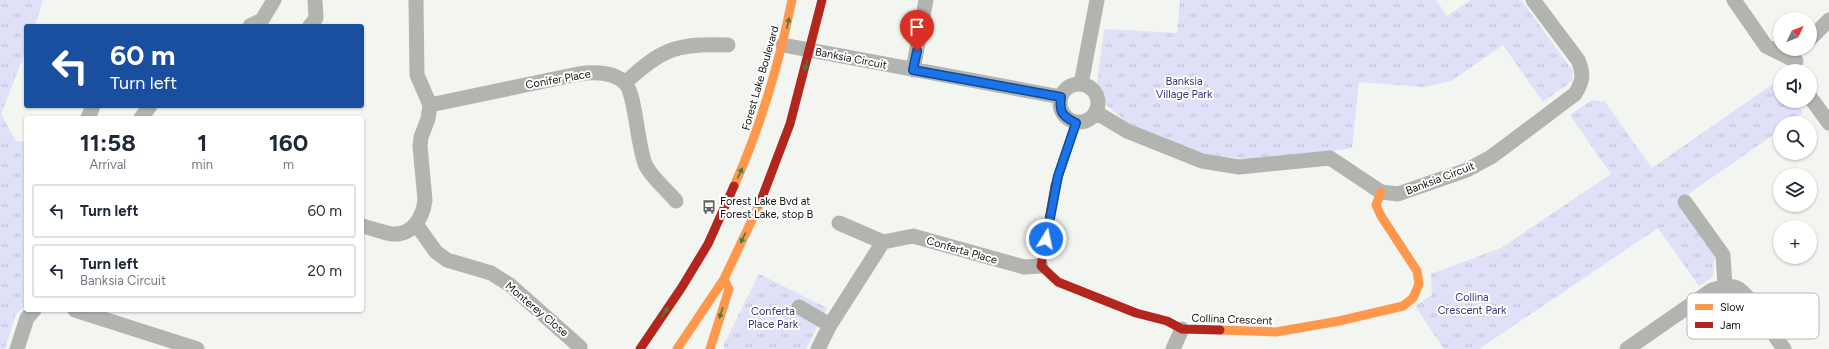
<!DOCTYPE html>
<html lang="en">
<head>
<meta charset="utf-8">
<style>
  body { margin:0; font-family:Figtree,sans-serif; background:#f2f2f3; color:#1f2937; height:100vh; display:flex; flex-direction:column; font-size:15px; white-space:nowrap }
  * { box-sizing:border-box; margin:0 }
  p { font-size:13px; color:#747a83 }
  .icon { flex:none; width:22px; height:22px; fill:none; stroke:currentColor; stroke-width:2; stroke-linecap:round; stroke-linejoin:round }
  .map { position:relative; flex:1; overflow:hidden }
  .sheet { position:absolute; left:24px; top:116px; width:340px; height:196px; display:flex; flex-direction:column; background:#fff; border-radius:4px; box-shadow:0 1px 3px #0004 }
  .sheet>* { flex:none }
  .hud { position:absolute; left:24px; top:24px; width:340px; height:84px; border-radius:4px; box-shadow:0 1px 3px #0004; background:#1a4fa0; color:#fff; overflow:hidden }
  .needle { width:26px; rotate:47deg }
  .controls { position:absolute; left:1773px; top:12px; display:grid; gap:8px }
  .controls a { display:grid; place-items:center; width:44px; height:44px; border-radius:50%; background:#fff; box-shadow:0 1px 3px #0004; font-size:20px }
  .pin { position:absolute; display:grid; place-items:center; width:34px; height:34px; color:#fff; margin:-41px -17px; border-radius:50% 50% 50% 0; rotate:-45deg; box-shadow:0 0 4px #0007 }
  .pin .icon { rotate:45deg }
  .me { position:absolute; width:44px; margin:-22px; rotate:10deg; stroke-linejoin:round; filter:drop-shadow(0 0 3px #0008) }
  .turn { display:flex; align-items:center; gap:14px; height:84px; padding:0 20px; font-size:18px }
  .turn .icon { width:52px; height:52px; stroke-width:2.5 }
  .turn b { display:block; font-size:28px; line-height:34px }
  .eta { display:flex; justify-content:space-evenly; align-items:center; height:68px; text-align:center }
  .eta b { font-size:24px; font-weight:700; line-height:28px }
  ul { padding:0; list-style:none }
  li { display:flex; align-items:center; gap:12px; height:54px; margin:0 8px 6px; padding:0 12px; border:2px solid #e0e1e3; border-radius:4px }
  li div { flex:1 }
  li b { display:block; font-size:15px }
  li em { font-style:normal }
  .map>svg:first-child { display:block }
</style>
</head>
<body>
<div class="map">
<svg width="1829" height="349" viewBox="0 0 1829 349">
  <defs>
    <pattern id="park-tufts" width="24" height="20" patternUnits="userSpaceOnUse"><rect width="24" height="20" fill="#dee1f7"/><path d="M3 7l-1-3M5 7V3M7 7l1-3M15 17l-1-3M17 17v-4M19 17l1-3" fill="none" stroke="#bec0d3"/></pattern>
  </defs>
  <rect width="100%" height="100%" fill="#f3f5f0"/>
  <path fill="url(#park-tufts)" d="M0,0H43L35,26H26V50L1,114L16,141L26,142V305L16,314L5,349H0Z
    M1180,0H1436L1447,16L1471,0H1521L1573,71L1572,81L1543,102L1503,45L1451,81L1424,87L1359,82L1352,148L1264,161L1202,154L1129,124L1107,106L1097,82L1104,29L1177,33Z
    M1780,79V101H1795L1803,113L1789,123H1780V130L1677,202L1715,255L1713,277L1699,286L1658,228L1479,349H1444L1415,306L1432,295L1431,274L1501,248L1611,174L1570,115L1592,100L1605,102L1652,168Z
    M759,274L827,308L806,349H724V344Z"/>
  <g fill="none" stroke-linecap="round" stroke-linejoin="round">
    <path stroke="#b2b4b0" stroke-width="15" d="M1734,0L1766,46L1796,61
      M250,26L262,20L274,0
      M310,26L316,18L315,0
      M1810,39L1829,20
      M783,45L1061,97
      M913,70L926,0
      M625,83C662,48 678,43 728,45
      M1060 103a19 19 0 1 1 38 0a19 19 0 1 1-38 0Z
      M1081,84L1097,0
      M1810,97L1829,123
      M430,105L578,74C592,72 613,71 625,83C636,94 637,147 646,166C653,179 667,190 676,201
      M1097,113L1127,131L1202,161L1239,167L1330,158L1381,192L1398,194L1467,170L1491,157L1575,94C1583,81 1584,74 1578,60L1533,0
      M88,118L93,106
      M141,118L150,106
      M1685,202L1723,255L1725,286
      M839,223L883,242
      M416,224L436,252L447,260L491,273L510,285L580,347
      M362,226C372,228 383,233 393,234C413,235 423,217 425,200L420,146L421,137L428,119L430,105L417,75L416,0
      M799,307L830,325
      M75,310L197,349
      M17,349L27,318L34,310
      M818,349L830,325L883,242L913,236L1024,267L1041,266
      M1173,349L1182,329
      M1627,349L1712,290C1720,288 1730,284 1739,289C1753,299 1773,334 1784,349"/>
    <path stroke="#ff974d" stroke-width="9" d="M734,186C761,126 779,64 792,0
      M1220,330L1276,332L1339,321L1403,306L1413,298L1419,284L1417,271L1381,216L1376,205L1381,192
      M677,349L724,279L760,203
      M710,349L729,289L725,281"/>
    <path stroke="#b3261e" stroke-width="9" d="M1076,123L1055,186L1041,266L1058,282L1136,313L1167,321L1182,329L1220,330
      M760,203L790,124L822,0
      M640,349L682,287L708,244L734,186"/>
  </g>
  <defs><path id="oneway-solid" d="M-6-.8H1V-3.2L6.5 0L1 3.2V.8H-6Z"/></defs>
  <g fill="#3f7f41">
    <use href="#oneway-solid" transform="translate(788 23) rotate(-78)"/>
    <use href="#oneway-solid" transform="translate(806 65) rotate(105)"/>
    <use href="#oneway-solid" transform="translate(740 173) rotate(-66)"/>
    <use href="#oneway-solid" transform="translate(743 238) rotate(116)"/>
    <use href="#oneway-solid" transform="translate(665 312) rotate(-56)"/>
    <use href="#oneway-solid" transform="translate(721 313) rotate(107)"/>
  </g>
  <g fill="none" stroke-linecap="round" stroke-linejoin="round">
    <defs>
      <path id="route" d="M917,51L913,70L1061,97C1059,112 1062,116 1076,123L1058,176L1046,239"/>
    </defs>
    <use href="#route" stroke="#114b97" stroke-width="10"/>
    <use href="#route" stroke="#1a73e8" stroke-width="7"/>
  </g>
  <defs>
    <symbol id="bus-bare" viewBox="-9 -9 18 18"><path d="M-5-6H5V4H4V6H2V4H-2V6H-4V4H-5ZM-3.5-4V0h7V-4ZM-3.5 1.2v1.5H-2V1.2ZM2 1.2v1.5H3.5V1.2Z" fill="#626360" stroke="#fff" stroke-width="2.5" paint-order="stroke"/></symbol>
  </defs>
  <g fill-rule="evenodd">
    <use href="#bus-bare" x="699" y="197" width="20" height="20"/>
  </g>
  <g text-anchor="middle" stroke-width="4" stroke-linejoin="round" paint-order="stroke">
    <g font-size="11" fill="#141512" stroke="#fff">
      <text transform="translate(851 58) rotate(11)" y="4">Banksia Circuit</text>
      <text transform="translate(760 78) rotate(-74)" y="4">Forest Lake Boulevard</text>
      <text transform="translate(558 79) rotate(-10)" y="4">Conifer Place</text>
      <text transform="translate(1440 178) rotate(-21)" y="4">Banksia Circuit</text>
      <text transform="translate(962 250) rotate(16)" y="4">Conferta Place</text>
      <text transform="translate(537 309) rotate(40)" y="4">Monterey Close</text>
      <text transform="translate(1232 319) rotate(2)" y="4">Collina Crescent</text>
    </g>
    <g font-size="11" fill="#383779" stroke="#fff">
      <text x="1184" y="85">Banksia<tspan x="1184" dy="13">Village Park</tspan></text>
      <text x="1472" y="301">Collina<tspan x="1472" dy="13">Crescent Park</tspan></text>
      <text x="773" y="315">Conferta<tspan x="773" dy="13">Place Park</tspan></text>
    </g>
    <g font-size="11" fill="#141512" stroke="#fff" text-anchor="start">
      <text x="720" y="205">Forest Lake Bvd at<tspan x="720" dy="13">Forest Lake, stop B</tspan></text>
    </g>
  </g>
  <rect x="1687" y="293" width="132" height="46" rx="6" fill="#fff" stroke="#b8b9b8" stroke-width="1"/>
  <rect x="1695" y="304" width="18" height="6" fill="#ff974d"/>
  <rect x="1695" y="322" width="18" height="6" fill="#b3261e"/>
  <g font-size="11" fill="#141512">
    <text x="1720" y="311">Slow</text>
    <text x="1720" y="329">Jam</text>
  </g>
</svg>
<div class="controls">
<a><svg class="needle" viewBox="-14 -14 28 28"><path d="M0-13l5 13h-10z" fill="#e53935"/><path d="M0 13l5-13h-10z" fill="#747a83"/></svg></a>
<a><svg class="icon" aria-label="sound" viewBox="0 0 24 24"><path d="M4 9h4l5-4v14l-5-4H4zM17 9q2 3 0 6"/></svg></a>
<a><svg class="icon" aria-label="search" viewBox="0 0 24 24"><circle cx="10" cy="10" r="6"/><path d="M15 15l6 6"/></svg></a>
<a><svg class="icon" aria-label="layers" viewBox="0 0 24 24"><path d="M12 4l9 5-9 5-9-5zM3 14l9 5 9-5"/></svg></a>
<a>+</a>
</div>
<div class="pin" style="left:917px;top:51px;background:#d93025"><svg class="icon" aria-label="arrive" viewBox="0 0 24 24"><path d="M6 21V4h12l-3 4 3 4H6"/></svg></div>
<svg class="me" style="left:1046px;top:239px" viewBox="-20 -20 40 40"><circle r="17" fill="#1a73e8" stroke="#fff" stroke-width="3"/><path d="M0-11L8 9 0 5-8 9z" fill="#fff"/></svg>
<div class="hud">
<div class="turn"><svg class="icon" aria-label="left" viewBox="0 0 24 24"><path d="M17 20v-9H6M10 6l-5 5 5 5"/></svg><div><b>60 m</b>Turn left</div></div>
</div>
<section class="sheet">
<div class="eta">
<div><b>11:58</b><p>Arrival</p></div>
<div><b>1</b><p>min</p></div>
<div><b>160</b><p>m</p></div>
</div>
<ul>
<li><svg class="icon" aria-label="left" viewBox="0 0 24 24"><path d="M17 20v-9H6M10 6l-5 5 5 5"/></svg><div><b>Turn left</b></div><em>60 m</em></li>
<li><svg class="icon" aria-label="left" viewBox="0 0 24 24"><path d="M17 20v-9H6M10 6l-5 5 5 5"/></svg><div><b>Turn left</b><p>Banksia Circuit</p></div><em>20 m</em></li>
</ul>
</section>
</div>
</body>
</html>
